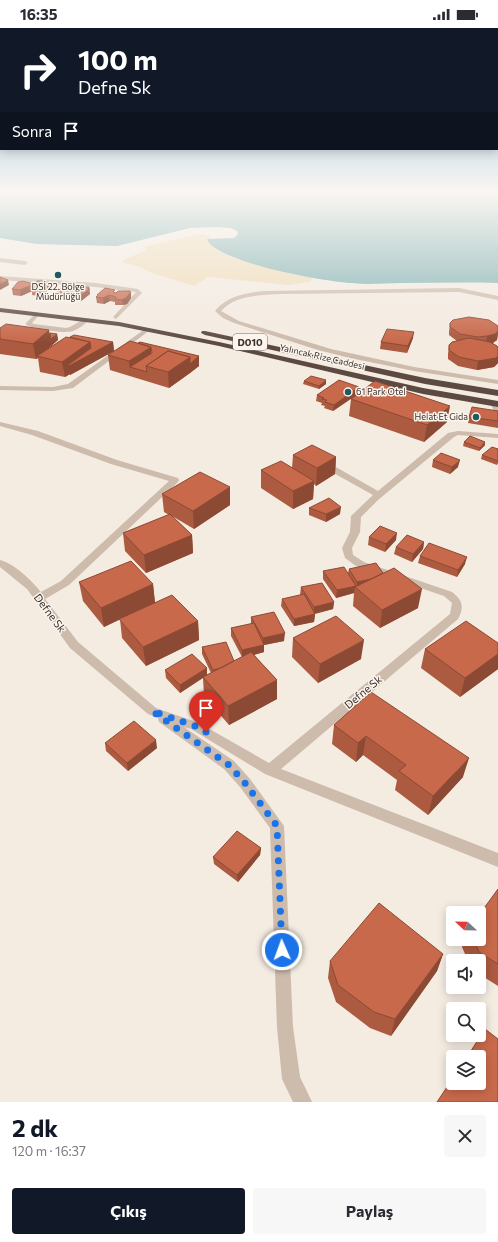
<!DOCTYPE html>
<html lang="tr">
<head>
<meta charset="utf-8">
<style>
  body { margin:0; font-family:Commissioner,sans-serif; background:#f7f7f7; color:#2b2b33; height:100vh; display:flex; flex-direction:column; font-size:15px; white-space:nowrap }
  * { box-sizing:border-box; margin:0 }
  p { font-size:13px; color:#7c7c81 }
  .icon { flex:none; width:22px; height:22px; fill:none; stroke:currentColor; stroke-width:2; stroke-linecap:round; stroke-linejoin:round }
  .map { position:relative; height:1074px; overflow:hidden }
  .side { display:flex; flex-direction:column; background:#fff; flex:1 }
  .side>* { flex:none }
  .top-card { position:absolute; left:0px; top:0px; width:498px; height:122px; box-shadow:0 2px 10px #0003; background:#111827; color:#fff; overflow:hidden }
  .needle { width:26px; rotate:292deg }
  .buttons { position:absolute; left:446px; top:878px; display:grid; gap:8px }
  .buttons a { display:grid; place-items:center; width:40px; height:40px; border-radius:4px; background:#fff; box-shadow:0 2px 10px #0003; font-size:20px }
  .pin { position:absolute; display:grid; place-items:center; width:34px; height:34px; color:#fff; margin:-41px -17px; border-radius:50% 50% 50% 0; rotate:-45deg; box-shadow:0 0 4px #0007 }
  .pin .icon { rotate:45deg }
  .me { position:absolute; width:44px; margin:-22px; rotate:358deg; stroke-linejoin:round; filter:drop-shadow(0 0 3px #0008) }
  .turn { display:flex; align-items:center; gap:14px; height:84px; padding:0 12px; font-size:18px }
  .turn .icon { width:52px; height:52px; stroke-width:2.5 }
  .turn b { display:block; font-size:28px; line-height:34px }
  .then { display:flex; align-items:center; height:38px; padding:0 12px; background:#0003; gap:8px; font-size:15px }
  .round { display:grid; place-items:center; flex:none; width:42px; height:42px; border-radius:4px; background:#f7f7f7 }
  .overview { display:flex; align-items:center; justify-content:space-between; height:68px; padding:0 12px }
  h1 { font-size:24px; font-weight:700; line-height:30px; color:#111827 }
  .button { display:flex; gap:8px; margin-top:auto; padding:8px 12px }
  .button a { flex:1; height:46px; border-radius:4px; background:#111827; color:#fff; font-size:16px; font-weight:700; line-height:46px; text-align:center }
  .button a+a { background:#f7f7f7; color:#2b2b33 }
  .status { display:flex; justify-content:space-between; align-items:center; height:28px; padding:0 20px; background:#fff; direction:ltr }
  .status svg { height:11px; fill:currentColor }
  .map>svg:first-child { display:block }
</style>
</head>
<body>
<div class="status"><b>16:35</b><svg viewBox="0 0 49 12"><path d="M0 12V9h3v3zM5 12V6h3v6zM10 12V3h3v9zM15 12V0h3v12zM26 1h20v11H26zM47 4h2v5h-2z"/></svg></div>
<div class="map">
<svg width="498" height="1074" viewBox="0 0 498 1074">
  <rect width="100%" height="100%" fill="#f4ebe1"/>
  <path fill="#efdcb8" d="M195,207H209L212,211H208L216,222L236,231L313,249L310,254L288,257L208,249L194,258L152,245L140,239L122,234C127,229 139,226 147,222L143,219Z"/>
  <path fill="#7fb0b2" d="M0,164H498V255C466,254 433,255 401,255C385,255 368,257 352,255C327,254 214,234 207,211L234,210L238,206L237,203L231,200L215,199L190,200L117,218L37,216L0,210Z"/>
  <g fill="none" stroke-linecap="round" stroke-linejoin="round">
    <path fill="#cdbbac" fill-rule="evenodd" d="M0,230L25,233L28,235L25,237L0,234Z
      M0,248L96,255L138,261L142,265L116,291L113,289L114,288L136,264L96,259L0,252Z
      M459,260L498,268V272L459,264L280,266C260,267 235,267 221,283L239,293L331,321L414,339L498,352V356L414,343L350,330L318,322L234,295L223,290L215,283C227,268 246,265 265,263Z
      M37,284L40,286L32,295L34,296L66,300L70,299L84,291L89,292C85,296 79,301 73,303C63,306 36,301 26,297V295Z
      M145,301L150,302L73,360L53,363L0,362V358L53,359L68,356Z
      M492,374L498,375V386L494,384L491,376Z
      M0,394L38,403L117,432L178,450L179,452L178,454L69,557L45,571L78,614L156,680L199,695L269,735L450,586L452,575L444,568L356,538L345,530L342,520L350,504L351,488L373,467L321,438L320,436L321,434H327L378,463L448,405L458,403L498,406V410L458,407L454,409L378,472L361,489L360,504L352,520L353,527L364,534L452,564C462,572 465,578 458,591L281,741L498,825V839L265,746L191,701L184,699L234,733L250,751L284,798L293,999L300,1049L312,1074H293L282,1051L277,999L270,800L240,759L224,741L159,694L158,690L148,686L70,620L27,561L0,539V532C15,536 31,552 41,564L61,553L169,453L111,436L32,407L0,398Z"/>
    <path fill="#5c4a42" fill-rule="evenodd" d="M0,280L119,294L219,314L423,360L498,373V379L423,366L219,318L119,298L0,284Z
      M202,303H205L425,350L498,362V368L425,356L205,307L201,305Z"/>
  </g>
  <path fill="#ac5a40" d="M50,255L51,261L39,268L32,267V264H30L21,268L13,267L12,261L34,256Z
    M89,261L90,266L81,273H74V270L69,269L63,272L56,271L55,266Z
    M130,263L131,270L127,276L123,277H115V274L110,273L104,276L97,275L96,269H97V267Z
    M450,295L498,298V306L497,312L492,315L498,319V335L494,339L477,342L458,338L448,331V326L449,317L457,313L449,307V304Z
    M0,300L57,306L58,312L48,321L70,309L113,314L114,323L70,347V346L65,349L40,344L38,330L36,331L0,326Z
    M413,310L407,325L380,321L381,314Z
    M108,327L199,338L190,345L169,360L110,342Z
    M304,353L326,356L319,361L303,356Z
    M359,359L358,366L447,394L424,414L349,388L351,371L355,368L333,383L324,380L325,378L321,377L322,375L316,373L317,367Z
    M498,383V400L468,395L469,389Z
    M464,414H485V417L479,423L463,418Z
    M498,421V435L497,437L481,431L482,427Z
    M293,427L336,429L335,446L316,458L314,456L313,471L293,481L261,460V442L292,440Z
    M433,432L458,439L450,446L432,439Z
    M230,459V477L194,501L172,488L192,507L193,525L146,545L125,523L123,505L169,487L164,484L162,466Z
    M309,480L340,486L326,494L309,487Z
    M369,509L396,512L385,524L368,517Z
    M424,514L423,521L412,534L394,526L396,519Z
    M420,528L465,536L457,549L418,535Z
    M349,541L383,545L418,580L380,600L353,578L354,565L336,570L323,551V543L348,545Z
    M79,554L153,556L155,575L198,593L199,612L146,638L122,610L120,591L104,599L83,573Z
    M301,559L334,574L333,581L315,586L314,594L294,598L281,578L282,571L300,567Z
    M251,589L284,613L264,617V624L254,627L277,652V671L229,697L204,668L203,650L180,665L166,650L165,642L207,640V647L211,645L202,626V619L234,633L242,629L231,608V600L251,596Z
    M293,610L361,631L318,655L292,629Z
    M498,615V641L460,669L421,640L425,621Z
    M371,664L463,749L428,787L395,762L397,752L363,727L356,734L332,716L334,697Z
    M105,715L157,720L128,743L106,723Z
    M261,820L260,827L238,854L214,836L213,829Z
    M498,861V958L479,946V933H468L462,919L465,911H479Z
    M443,926L437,943L391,1008L370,1000L336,974L328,950L330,933Z"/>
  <path fill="#8c4a34" d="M8,252L9,257L0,262V256Z
    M50,255L51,261L39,268L38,262Z
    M29,258L30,264L21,268L20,262Z
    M89,259L90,266L81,273L80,268Z
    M130,263V265L131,264V270L127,276L123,277L122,272Z
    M68,264L69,269L63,272L62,266Z
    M109,267L110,273L104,276L103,270Z
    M49,302L52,317L39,328H37L38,330L36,331L33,316Z
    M498,303L497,312L493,315L486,317L487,308Z
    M414,304L413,310L407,325L408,318Z
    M57,306L58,312L52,317L51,311Z
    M90,314H113L114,323L70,347L68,337L70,346L65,349L62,334Z
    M151,319L152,334L140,342L130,339L131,348L129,333Z
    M199,328V338L190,345L169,360L168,344L190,329Z
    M498,328V335L494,339L477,342L478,333Z
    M326,352V356L319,361V358Z
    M359,359L358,366L333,383L334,377Z
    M450,378L447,394L424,414L427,397Z
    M485,414V417L479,423L480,420Z
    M336,429L335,446L316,458L317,440Z
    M460,432L458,439L450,446L452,439Z
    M314,453L313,471L293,481V463Z
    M230,459V477L194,501L193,483Z
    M341,479L340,486L326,494V486Z
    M397,505L396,512L385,524L386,516Z
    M192,507L193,525L146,545L144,527Z
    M424,514L423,521L412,534L413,526Z
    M467,529L465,536L457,549L458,542Z
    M385,548L357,560V554Z
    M153,556L155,575L104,599L101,580Z
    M356,558V560L355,559L354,565L336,570L337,562Z
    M422,561L418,580L380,600L382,582Z
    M334,574L333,581L313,586L314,579Z
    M315,586L314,594L294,598V591Z
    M198,593L199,612L146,638L143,619Z
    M285,605L284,613L264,617V624L242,630V622L263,617V610Z
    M364,612L361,631L318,655L320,636Z
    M498,626V641L460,669L465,650Z
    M207,640V647L180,665V657Z
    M277,652V671L229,697L228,678Z
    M366,708L363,727L356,734L358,715Z
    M156,712L157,720L128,743L127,735Z
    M469,730L463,749L428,787L433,768Z
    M261,820L260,827L238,854L237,847Z
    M443,926L437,943L391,1008L395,991Z"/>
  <path fill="#c8694b" stroke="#8c4a34" d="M0,249L8,252L0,256Z
    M23,253L34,256L37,253H42L50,255L38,262L31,261L35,259L29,258L20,262L12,261L18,254Z
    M64,257L74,259L72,261L77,259H89L88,261H90L80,268L73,267L75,265L68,264L62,266H55Z
    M105,260L115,262L113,264L116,265L118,263H130L129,264H131L126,270L122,272L115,271L116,269L109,267L103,270L96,269L98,267H97Z
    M469,289L489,292L498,298V303L495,306L487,308L478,309L460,306L450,299V295L453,292Z
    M6,296L49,302L33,316L0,311V300Z
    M387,301L414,304L408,318L381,314Z
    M50,305L57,306L51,311Z
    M74,307L113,314L69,338L68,337L91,320L90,314L70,309Z
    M66,309L90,314L62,334L37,328Z
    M469,310L490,314L497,318L498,319V328L496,330L478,333L459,329L449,322V317L452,314Z
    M130,313L151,319L129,333L108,327Z
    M140,314L199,328L190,336V329L168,323L146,338L147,344L130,339L152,325L151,319L138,315Z
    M168,323L190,329L168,344L146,338Z
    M311,348L326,352L319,358L304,353Z
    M339,352L359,359L334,377L325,374L327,372L322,371L324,370L317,367Z
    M375,353L450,378L427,397L351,371Z
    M472,379L498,383V393L469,389Z
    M470,408L485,414L480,420L464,414Z
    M312,417L336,429L317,440L293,427Z
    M492,419L498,421V433L482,427Z
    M441,425L460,432L452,439L433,432Z
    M281,433L314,453L293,463L261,442Z
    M200,444L230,459L193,483L162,466Z
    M329,470L341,479L326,486L309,480Z
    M170,486L192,507L144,527L123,505Z
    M380,498L397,505L386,516L369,509Z
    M407,507L424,514L413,526L396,519Z
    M429,515L467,529L458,542L420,528Z
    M131,533L153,556L101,580L79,554Z
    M376,535L383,545L371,551L357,554L349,541Z
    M344,539L356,558L337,562L323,543Z
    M394,540L422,561L382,582L355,559Z
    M322,555L334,574L314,579L301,559Z
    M304,566L315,586L294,591L282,571Z
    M172,567L198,593L143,619L119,591Z
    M274,584L285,605L263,610L251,589Z
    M336,588L364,612L320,636L293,610Z
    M466,593L498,615V626L465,650L425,621Z
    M254,595L264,617L242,622L231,600Z
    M226,614L234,633L221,640L213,642L202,619Z
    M251,624L277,652L228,678L203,649Z
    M192,626L207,640L180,657L165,642Z
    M371,664L469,730L433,768L399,743L406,737L366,708L358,715L334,697Z
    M134,693L156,712L127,735L105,715Z
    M237,803L261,820L237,847L213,829Z
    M498,861V936L479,924L473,911H479V887Z
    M379,875L443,926L395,991L374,984L338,957L330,933Z
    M485,1001L498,1011V1074H437L453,1050V1055H479V1029H467Z"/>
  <linearGradient id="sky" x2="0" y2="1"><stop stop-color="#7eb2d2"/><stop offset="0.52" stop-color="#faf6f2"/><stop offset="1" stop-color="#faf6f2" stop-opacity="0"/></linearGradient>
  <rect width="498" height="315" fill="url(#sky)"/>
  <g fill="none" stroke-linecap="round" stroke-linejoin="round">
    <path stroke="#1a73e8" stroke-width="7" stroke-dasharray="0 12.6" d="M206,704L195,698L152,683L229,737L245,755L277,798L282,922"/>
  </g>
  <g fill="#1f5a5e" stroke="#fbf5ee" stroke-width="1.5">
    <circle cx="58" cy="247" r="4"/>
    <circle cx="348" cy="364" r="4"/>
    <circle cx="476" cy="389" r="4"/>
  </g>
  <g text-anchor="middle" stroke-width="3" stroke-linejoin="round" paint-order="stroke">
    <g font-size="9" fill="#3b302b" stroke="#fbf5ee">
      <text x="58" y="262">DSİ 22. Bölge<tspan x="58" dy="10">Müdürlüğü</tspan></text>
      <text x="356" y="367" text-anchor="start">61 Park Otel</text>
      <text x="468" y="392" text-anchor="end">Helat Et Gida</text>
    </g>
    <g font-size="9" fill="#3b302b" stroke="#fbf5ee">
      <text transform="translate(322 329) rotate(13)" y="3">Yalıncak Rize Caddesi</text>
    </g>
    <rect fill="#fbf5ee" stroke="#756b66" stroke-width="1" x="233" y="306" width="34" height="16" rx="3"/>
    <g font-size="10" font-weight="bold" fill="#3b302b">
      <text x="250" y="318">D010</text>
    </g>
    <g font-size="11" fill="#3b302b" stroke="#fbf5ee">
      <text transform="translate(50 585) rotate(53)" y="4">Defne Sk</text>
      <text transform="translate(363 664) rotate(-40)" y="4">Defne Sk</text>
    </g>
  </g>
</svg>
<div class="buttons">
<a><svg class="needle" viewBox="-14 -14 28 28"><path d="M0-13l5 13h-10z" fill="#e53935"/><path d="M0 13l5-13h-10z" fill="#7c7c81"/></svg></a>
<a><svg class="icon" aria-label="sound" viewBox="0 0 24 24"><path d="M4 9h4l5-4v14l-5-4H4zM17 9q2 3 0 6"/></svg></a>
<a><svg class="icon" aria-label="search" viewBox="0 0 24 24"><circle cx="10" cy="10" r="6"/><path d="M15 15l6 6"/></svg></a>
<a><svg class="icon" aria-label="layers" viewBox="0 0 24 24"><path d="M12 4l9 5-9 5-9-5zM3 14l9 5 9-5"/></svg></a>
</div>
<div class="pin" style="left:206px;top:704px;background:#d93025"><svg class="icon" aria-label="arrive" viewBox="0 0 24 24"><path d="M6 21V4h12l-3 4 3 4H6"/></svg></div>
<svg class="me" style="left:282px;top:922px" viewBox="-20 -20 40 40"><circle r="17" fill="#1a73e8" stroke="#fff" stroke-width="3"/><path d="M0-11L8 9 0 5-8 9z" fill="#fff"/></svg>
<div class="top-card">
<div class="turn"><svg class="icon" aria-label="right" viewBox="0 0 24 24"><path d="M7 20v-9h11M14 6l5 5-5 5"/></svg><div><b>100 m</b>Defne Sk</div></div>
<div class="then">Sonra<svg class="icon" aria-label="arrive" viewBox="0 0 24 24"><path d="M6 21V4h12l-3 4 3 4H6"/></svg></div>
</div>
</div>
<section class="side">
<div class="overview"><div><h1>2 dk</h1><p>120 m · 16:37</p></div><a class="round"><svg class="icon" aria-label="close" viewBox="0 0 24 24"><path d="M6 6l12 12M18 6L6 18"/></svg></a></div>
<div class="button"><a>Çıkış</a><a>Paylaş</a></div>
</section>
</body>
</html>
